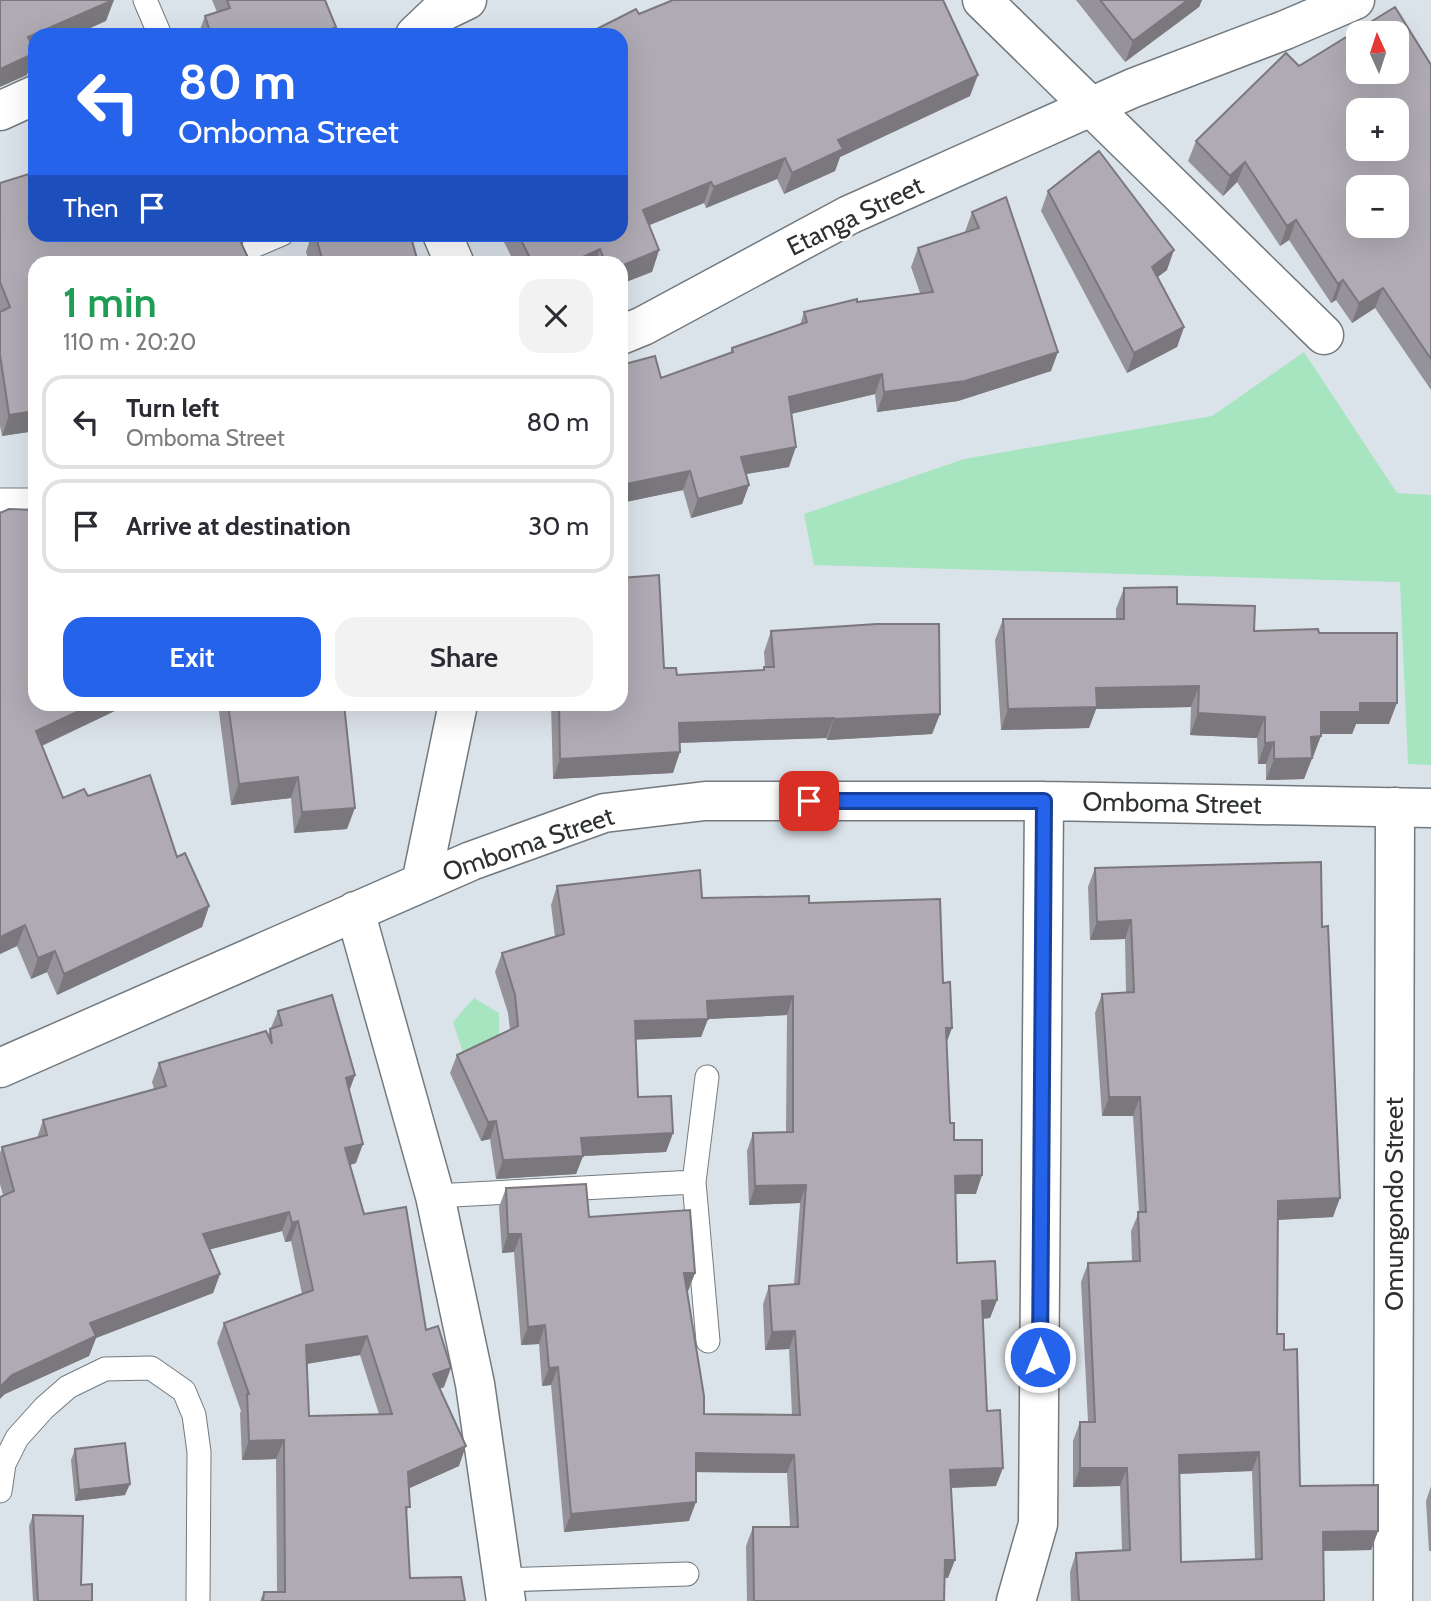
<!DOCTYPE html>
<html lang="en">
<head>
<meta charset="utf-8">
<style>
  body { margin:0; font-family:Cabin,sans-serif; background:#f2f2f3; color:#2b2b33; height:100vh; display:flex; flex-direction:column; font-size:26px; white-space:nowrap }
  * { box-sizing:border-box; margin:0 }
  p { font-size:23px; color:#7c7c81 }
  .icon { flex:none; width:38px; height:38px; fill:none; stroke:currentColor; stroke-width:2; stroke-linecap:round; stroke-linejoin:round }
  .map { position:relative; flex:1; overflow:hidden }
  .drawer { position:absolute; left:28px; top:256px; width:600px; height:455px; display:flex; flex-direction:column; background:#fff; border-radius:21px; box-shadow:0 7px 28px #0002 }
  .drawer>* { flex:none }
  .guide { position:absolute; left:28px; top:28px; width:600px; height:214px; border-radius:21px; box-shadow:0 7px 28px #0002; background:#2563eb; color:#fff; overflow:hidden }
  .needle { width:46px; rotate:357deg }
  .tools { position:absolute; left:1346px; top:21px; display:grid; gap:14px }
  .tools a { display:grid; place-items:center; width:63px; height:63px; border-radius:14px; background:#fff; box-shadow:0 7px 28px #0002; font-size:35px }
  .pin { position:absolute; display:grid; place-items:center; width:60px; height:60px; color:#fff; margin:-30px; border-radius:14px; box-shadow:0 4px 10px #0006 }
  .me { position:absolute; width:77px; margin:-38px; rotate:0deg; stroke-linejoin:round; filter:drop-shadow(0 0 5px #0008) }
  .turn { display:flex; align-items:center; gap:24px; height:147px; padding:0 35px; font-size:32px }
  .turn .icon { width:91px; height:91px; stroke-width:2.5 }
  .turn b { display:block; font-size:49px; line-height:60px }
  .then { display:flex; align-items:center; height:66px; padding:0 35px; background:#0003; gap:14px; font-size:26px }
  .round { display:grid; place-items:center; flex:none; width:74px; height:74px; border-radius:21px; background:#f2f2f3 }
  .headline { display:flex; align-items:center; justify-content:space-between; height:119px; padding:0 35px }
  h1 { font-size:42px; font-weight:600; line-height:52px; color:#1e9e55 }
  .action { display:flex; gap:14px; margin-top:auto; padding:14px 35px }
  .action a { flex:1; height:80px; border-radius:21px; background:#2563eb; color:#fff; font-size:28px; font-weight:600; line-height:80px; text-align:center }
  .action a+a { background:#f2f2f3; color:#2b2b33 }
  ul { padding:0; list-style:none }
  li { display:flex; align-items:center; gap:21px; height:94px; margin:0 14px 10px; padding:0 21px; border:4px solid #e1e1e2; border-radius:21px }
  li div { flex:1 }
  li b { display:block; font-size:26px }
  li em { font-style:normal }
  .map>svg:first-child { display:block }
</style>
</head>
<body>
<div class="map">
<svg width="1431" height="1601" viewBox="0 0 1431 1601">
  <rect width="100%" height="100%" fill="#dbe3ea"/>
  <path fill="#a6e5c0" d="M1304,352L1397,493L1431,495V765L1408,764L1400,582L814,565L804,514L964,459L1212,416Z
    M474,998L499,1013V1060L464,1055L453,1022Z"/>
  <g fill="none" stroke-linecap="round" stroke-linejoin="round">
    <defs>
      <path id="service" d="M145,0L160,35
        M254,246L282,234
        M0,500H35
        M707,1077L694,1182L708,1341
        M435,1196L694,1182
        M0,1491L4,1464L17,1438L44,1408L68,1387L105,1369L151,1368L184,1391L194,1415L199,1452L198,1601
        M504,1580L687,1574"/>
      <path id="minor" d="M982,0L1324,335
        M415,35L436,15L467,0
        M0,111L35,95
        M442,234L454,262
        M621,335L643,326L849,215L1133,88L1285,30L1355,0
        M421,883L458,704
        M355,911L435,1196L475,1384L506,1601
        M0,1068L471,861L604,813L705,801H1044L1431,808
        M1016,1601L1038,1524L1044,801
        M1393,1601L1395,807"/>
    </defs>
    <use href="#service" stroke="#727a7f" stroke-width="25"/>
    <use href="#minor" stroke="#727a7f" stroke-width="41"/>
    <use href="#service" stroke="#fff" stroke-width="23"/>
    <use href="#minor" stroke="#fff" stroke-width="38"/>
  </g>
  <path fill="#96929a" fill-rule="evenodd" d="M212,0H325L333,35H198L205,16L217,12Z
    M1076,0H1202L1199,7L1125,62Z
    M639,14L970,96L840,157L835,171L784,194L777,179L706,208L704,203L649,225L659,250L652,272L621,262H514L500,234H621Z
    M1431,65V390L1375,308L1352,323L1336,300L1331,303L1289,240L1280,246L1237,182L1223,196L1188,161L1196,141L1299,66Z
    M0,183L35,262V431L2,436L0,426Z
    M1048,191L1167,270L1157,277L1184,327L1177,347L1127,373L1041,211Z
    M972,212L1051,371L958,401L877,412L875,394L791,414L789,467L746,474L749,485L742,504L691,518L683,490L621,503V365L661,378L730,353L732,348L800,325L804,312L857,302L920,293L911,267L918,248L965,232Z
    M306,234H410L418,262H309L306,252L309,243Z
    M0,513L35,704H123L121,708L42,746L63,798L88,796L177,857L209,906L202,927L57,995L47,972L31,979L17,946L0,954Z
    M1124,588L1177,604L1254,631L1319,633L1389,724H1356L1352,734H1321L1313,758H1311L1304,779L1266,780V764H1258L1257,738L1190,735L1191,707L1096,709L1089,728L1001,730L995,640L1003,619H1116V609Z
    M771,631L940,714L932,734L827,740L826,738L680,743L673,773L553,779L551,704H621L664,668L677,675L763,670L765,667L764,652Z
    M218,704H391L390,707L344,706L347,829L294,833L291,798L231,805Z
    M1095,868L1322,927L1333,1217L1278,1220L1277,1334L1284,1350L1300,1486L1378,1531L1371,1550L1324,1551V1601H1071L1070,1572L1076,1553L1122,1550L1120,1486L1073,1487V1441L1080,1422H1088L1081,1282L1088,1263L1132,1262L1131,1231L1139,1212L1133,1116H1102L1095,1013L1102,994L1126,992L1125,939L1090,940L1088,887ZM1252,1471L1255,1559L1181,1562L1179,1474Z
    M557,886L702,898L809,903L943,983L950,1123L954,1140L976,1194H955L957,1263L997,1300L990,1318L983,1319L987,1411L996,1486L951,1488L948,1578H944V1601H747L746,1546L753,1527H790L787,1473L696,1472L689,1521L564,1532L551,1385L542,1386L539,1344L521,1345L514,1252L502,1253L499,1207L506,1188L589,1217L695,1273L688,1291H687L704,1414L792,1415L789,1349L765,1350L763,1304L769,1286L794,1284L800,1203L749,1205L747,1151L753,1133L786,1132L787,1015L708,1019L701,1037L636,1039L638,1097L673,1133L666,1152L583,1156L576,1174L496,1179L490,1139L481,1141L450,1073L457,1055L510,1030L508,1013L495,972L502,953L555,937L551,905Z
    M278,1011L355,1075L349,1091L356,1163L350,1165L364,1214L426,1330L444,1387L440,1389L459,1466L409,1488L407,1515L410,1578L465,1601H260L264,1592H277L276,1459L242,1460L240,1413L241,1411L217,1343L224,1323L302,1294L291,1241L285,1242L282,1231L210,1249L220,1274L213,1293L96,1338L89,1356L5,1394L3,1195L0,1184V1153L2,1147L37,1138L43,1120L154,1089L152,1082L159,1063L268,1035ZM360,1355L379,1414L309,1416L307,1364Z
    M75,1449L125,1495L75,1501L71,1460Z
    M1431,1486V1551H1429L1426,1501Z
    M33,1515L81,1585L92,1601H33L29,1526Z"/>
  <path fill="#7a777d" d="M113,0H114L106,21L75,35H35V52L20,59L28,37Z
    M1188,0H1202L1199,7L1125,62L1133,41Z
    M336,27L333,35H319Z
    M35,53L27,75L0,87V69Z
    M978,75L970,96L840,157L835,171L784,194L792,173L838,140Z
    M785,158L777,179L706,208L714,187Z
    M1245,162L1237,182L1223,196L1230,176Z
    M711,182L704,203L635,231L643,210Z
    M1296,220L1289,240L1280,246L1287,226Z
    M600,249L595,262H572Z
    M659,250L652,272L621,284V266Z
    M1174,250L1167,270L1145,287L1152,267Z
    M1343,280L1336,300L1331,303L1338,284Z
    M1383,288L1375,308L1352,323L1359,303Z
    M1184,327L1177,347L1127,373L1134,353Z
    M1058,352L1051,371L958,401L877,412L884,392Z
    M882,374L875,394L782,416L789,397Z
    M35,411V431L2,436L9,415Z
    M796,447L789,467L734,476L741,457Z
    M690,471L683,490L621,503L622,485Z
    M749,485L742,504L691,518L698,499Z
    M1199,686L1191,707L1096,709L1089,728L1001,730L1008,709L1096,688Z
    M1360,703H1397L1389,724H1356L1352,734H1313L1321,712Z
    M94,704H123L121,708L28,752L36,731Z
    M335,704H391L390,707L334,705Z
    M1198,713L1265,717L1257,738L1190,735Z
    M940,714L932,734L827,740L834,719Z
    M834,718L826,738L671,743L679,723Z
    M1321,736L1304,779L1266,780L1274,759L1311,737Z
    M1274,742L1266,764H1258L1265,743Z
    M680,752L673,773L553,779L560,759Z
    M298,777L291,798L231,805L239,784Z
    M355,808L347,829L294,833L302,812Z
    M209,906L202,927L57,995L64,974Z
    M1131,920L1125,939L1090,940L1097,922Z
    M25,925L17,946L0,954V937Z
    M55,951L47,972L31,979L38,958Z
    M793,996L787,1015L708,1019L701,1037L628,1040L635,1021L707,1001Z
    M946,1028H952L945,1047Z
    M355,1075L348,1094L346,1078Z
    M1109,1097H1140L1133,1116H1102Z
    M496,1121L490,1139L481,1141L488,1122Z
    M673,1133L666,1152L583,1156L576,1174L496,1179L503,1160L581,1138Z
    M363,1144L356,1163L338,1168L345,1148Z
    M982,1175L976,1194H948L955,1176Z
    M806,1185L800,1203L749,1205L755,1186Z
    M1340,1198L1333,1217L1271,1220L1278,1201Z
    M289,1212L282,1231L196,1253L203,1234Z
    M298,1221L291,1241L285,1242L292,1223Z
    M508,1234H521L514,1252L502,1253Z
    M684,1273H695L688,1291H677Z
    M220,1274L213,1293L96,1338L89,1356L5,1394L0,1399V1387L12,1375L90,1323Z
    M997,1300L990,1318L975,1319L982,1301Z
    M545,1325L539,1344L521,1345L528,1327Z
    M795,1331L789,1349L765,1350L772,1332Z
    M367,1336L360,1355L299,1365L306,1345Z
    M558,1367L551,1385L542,1386L549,1368Z
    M451,1368L444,1387L426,1393L433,1374Z
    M284,1440L276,1459L242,1460L249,1441Z
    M466,1446L459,1466L401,1492L408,1472Z
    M1259,1452L1252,1471L1172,1474L1179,1455Z
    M696,1453L794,1455L787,1473L689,1472Z
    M1003,1468L996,1486L944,1488L950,1470Z
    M1080,1468H1127L1120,1486L1073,1487Z
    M130,1484L125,1495L75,1501L79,1490Z
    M696,1502L689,1521L564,1532L571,1514Z
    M1378,1531L1371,1550L1316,1551L1323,1532Z
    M945,1560H955L948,1578H938Z"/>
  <path fill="#afaab3" stroke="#7a777d" stroke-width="2" fill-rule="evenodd" d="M0,0H113L28,37L35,53L0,69Z
    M227,0H325L336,27L319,35H211L205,16L230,8Z
    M673,0H943L978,75L838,140L843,149L792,173L785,158L714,187L711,182L643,210L659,250L621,266V262H605L600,249L572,262H532L518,234H621V35H585L636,9L639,14Z
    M1100,0H1188L1133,41Z
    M1395,7L1431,65V359L1383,288L1359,303L1343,280L1338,284L1296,220L1287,226L1245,162L1230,176L1196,141L1286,53L1299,66ZM1358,33H1396V72H1358ZM1358,110H1396V149H1358ZM1358,187H1396V226H1358Z
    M1099,151L1174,250L1152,267L1184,327L1134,353L1048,191Z
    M35,172V234H237L250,262H35V411L9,415L0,355V312L10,307L0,282V183Z
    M1006,197L1058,352L965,381L884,392L882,374L789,397L796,447L741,457L749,485L698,499L690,471L622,485L621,365L655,356L661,378L733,352L732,348L807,322L804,312L857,299V302L933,292L918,248L979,228L972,212Z
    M315,234H410L418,262H323Z
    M9,509L35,510V704H94L36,731L63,798L84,789L88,796L150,775L177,857L185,853L209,906L64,974L55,951L38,958L25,925L0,937V513Z
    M659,575L664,668H676L677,675L764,670V667H774L771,631L877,624H939L940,714L834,719V718L679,723L680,752L560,759L559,704H621V578Z
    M1177,587V604L1255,606L1254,631L1318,629L1319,633H1397V703H1360V712H1321V736L1311,737L1312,758L1274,759V742L1265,743V717L1198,713L1199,686L1096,688L1097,707L1008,709L1003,619H1124V588Z
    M228,704H344L355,808L302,812L298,777L239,784Z
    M1321,862L1322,927L1328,926L1340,1198L1278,1201L1277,1334H1284V1350L1297,1349L1300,1486L1378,1485V1531L1323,1532L1324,1601H1079L1076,1553L1130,1550L1127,1468H1080V1422H1095L1088,1263L1140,1261L1138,1212H1146L1140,1097H1109L1102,994L1134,992L1131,920L1097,922L1095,868ZM1259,1452L1262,1559L1181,1562L1179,1455Z
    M700,870L702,898L809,896V903L940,899L943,983L950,982L952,1028H946L950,1123H954V1140H982V1175L955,1176L957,1263L995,1261L997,1300L982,1301L987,1411L1000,1410L1003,1468L950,1470L955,1560H945L944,1601H754L753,1527H798L794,1455L696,1453V1502L571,1514L558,1367L549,1368L545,1325L528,1327L521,1234H508L506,1188L586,1184L589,1217L690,1210L695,1273H684L704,1396V1414L800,1415L795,1331L772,1332L769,1286L799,1284L806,1185L755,1186L753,1133L793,1132V996L707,1001L708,1019L635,1021L638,1097L671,1096L673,1133L581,1138L583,1156L503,1160L496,1121L488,1122L457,1055L518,1026L515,995L502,953L564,934L557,886Z
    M332,995L355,1075L346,1078L363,1144L345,1148L364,1214L406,1207L426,1330L438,1326L451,1368L433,1374L466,1446L408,1472L410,1507H406L410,1578L461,1577L465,1601H263L264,1592H285L284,1440L249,1441L247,1394H249L224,1323L313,1290L298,1221L292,1223L289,1212L203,1234L220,1274L90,1323L96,1336L12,1375L0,1387V1197L14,1191L2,1147L47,1135L43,1120L166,1086L159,1063L266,1031L272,1044L270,1029L282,1025L278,1011ZM367,1336L392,1414L309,1416L306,1345Z
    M125,1443L130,1484L79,1490L75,1449Z
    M33,1515L83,1516L81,1585L92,1584V1601H38Z"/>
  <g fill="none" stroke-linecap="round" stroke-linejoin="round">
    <defs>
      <path id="route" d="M809,801H1044L1040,1357"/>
    </defs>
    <use href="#route" stroke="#184099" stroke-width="18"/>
    <use href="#route" stroke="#2563eb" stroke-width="12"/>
  </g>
  <g text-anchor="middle" stroke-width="5" stroke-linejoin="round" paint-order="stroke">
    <g font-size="26" fill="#2e3133" stroke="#fff">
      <text transform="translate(855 216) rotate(-26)" y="9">Etanga Street</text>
      <text transform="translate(1172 803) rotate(1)" y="9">Omboma Street</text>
      <text transform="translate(528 844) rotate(-19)" y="9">Omboma Street</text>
      <text transform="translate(1394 1204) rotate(-90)" y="9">Omungondo Street</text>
    </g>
  </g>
</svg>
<div class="tools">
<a><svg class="needle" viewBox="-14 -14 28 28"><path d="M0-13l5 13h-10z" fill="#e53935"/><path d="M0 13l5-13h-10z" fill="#7c7c81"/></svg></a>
<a>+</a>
<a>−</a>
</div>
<div class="pin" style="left:809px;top:801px;background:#d93025"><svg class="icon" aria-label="arrive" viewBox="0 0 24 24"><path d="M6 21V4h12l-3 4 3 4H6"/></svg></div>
<svg class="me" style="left:1040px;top:1357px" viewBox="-20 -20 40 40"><circle r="17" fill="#2563eb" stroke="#fff" stroke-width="3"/><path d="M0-11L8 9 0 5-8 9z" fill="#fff"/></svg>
<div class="guide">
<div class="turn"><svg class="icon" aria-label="left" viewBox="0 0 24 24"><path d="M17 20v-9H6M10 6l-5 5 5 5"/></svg><div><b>80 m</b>Omboma Street</div></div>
<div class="then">Then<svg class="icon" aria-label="arrive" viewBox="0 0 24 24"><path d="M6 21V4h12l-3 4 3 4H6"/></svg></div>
</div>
<section class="drawer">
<div class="headline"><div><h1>1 min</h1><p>110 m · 20:20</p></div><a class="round"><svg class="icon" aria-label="close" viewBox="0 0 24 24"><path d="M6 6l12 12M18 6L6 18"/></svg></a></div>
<ul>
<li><svg class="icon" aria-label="left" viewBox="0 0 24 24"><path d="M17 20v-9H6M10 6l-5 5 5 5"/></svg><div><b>Turn left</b><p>Omboma Street</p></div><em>80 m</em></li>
<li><svg class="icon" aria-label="arrive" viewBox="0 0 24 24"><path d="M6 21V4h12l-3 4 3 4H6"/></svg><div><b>Arrive at destination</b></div><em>30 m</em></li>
</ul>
<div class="action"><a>Exit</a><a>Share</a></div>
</section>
</div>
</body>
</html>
